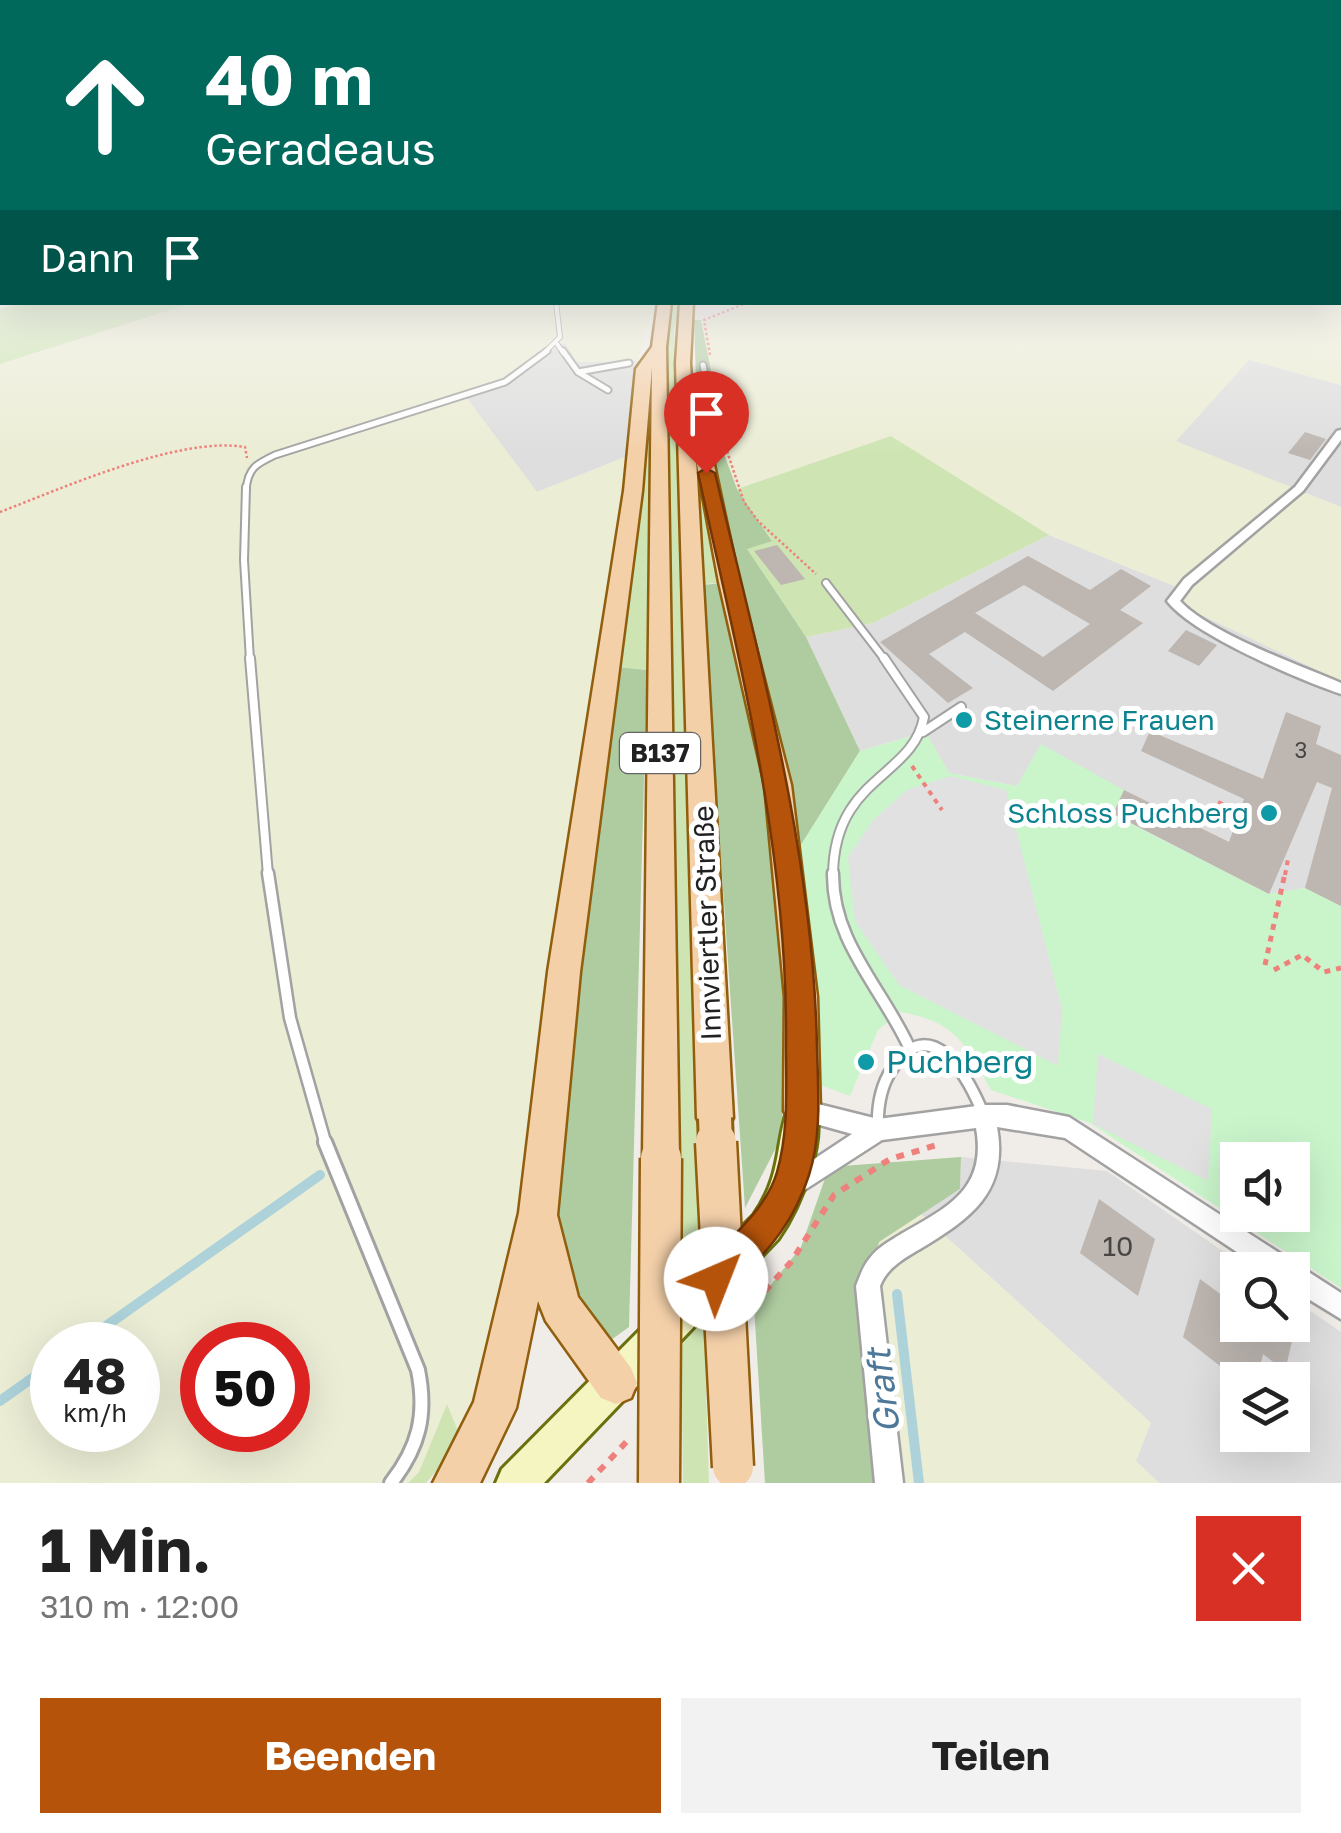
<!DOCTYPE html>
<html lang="de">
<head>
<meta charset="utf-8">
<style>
  body { margin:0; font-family:"Golos Text",sans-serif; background:#f2f2f2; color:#222; height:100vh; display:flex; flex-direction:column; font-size:38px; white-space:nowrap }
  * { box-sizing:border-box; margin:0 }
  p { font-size:32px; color:#767676 }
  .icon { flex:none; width:55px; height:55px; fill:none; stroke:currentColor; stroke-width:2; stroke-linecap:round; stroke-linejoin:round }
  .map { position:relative; height:1483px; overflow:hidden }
  .panel { display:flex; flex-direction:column; background:#fff; flex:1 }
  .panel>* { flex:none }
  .top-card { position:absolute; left:0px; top:0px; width:1342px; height:305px; box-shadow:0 10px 40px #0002; background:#00695c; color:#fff; overflow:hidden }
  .fabs { position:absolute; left:1220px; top:1142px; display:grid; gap:20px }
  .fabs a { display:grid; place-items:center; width:90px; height:90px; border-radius:0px; background:#fff; box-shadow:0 10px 40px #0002; font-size:50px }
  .speed { position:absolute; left:30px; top:1322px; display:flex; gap:20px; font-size:50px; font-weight:700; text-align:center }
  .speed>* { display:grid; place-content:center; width:130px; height:130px; border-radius:50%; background:#fff; box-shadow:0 10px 40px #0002; line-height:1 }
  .speed small { font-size:25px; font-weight:400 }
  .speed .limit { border:15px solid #d22; background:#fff; color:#111 }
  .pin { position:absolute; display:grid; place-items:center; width:85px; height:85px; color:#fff; margin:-102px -42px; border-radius:50% 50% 50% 0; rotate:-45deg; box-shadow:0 0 10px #0007 }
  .pin .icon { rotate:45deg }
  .me { position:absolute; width:110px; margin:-55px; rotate:44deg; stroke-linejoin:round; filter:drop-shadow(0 0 8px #0008) }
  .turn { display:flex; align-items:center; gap:35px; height:210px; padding:0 40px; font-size:45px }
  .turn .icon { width:130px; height:130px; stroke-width:2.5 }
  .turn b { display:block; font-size:70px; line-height:85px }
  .then { display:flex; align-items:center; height:95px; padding:0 40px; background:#0003; gap:20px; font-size:38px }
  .round { display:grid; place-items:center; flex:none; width:105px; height:105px; border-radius:0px; background:#f2f2f2 }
  .overview { display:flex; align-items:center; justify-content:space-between; height:170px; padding:0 40px }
  h1 { font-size:60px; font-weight:700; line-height:75px }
  .button { display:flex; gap:20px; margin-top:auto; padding:20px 40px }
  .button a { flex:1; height:115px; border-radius:0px; background:#b45309; color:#fff; font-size:40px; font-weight:700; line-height:115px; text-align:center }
  .button a+a { background:#f2f2f2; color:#222 }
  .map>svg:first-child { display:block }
</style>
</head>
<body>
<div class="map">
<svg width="1341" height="1483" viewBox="0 0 1341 1483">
  <rect width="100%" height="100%" fill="#f0ede8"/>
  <path fill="#dedede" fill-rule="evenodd" d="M552,343L566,344L578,362L638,361L628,456L537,492L463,394L505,377Z
    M1249,359L1341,385V507L1175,442Z
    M1049,535L1187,591L1183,606L1341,681V906L1305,888L1269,894L1113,814L1041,745L1017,786L949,773L925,732L860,751L806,637L873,623Z
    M961,1157L1107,1171L1250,1270H1238V1325H1292L1293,1299L1341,1332V1483H1159L1136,1461L1150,1422L921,1214L960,1189ZM1238,1380H1292V1435H1238Z"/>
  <path fill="#ecedd5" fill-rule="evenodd" d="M756,302H1332L1341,306V385L1249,360L1176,441L1341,507V681L1182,606L1186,591L1049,535L891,436L737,489L707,407L715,396L701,320H712Z
    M192,303H655L638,361L577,362L566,344L552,343L505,377L464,394L537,492L628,456L517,1224L502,1352L462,1441L447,1405L419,1472L408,1483H0V364ZM52,1345H138V1430H52ZM202,1345H288V1430H202Z
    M921,1214L1151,1423L1136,1461L1159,1483H871L866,1432L868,1286L879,1241Z"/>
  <path fill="#cee5b3" d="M26,302H192V303L0,364V309Z
    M672,303H679L674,332L678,497L709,1483H683L667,332Z
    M647,404H652L647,670L617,667Z
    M891,436L1049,535L873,623L806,637L746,548L772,540L737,489Z
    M694,456H696L723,583L702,584Z
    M447,1404L462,1441L426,1483H408L419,1472Z"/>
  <path fill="#afcca0" d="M694,320H701L716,396L707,408L737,489L772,541L747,549L806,637L860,751L789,864L740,583L696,379Z
    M723,583L742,665L762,782L793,1020L779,1142L745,1208L702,585Z
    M617,667L647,670L629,1327L604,1345L576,1317L559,1242L556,1163Z
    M961,1157L960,1189L879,1242C860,1319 866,1404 873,1483H765L754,1306L801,1247L829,1167Z"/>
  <path fill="#caf5cb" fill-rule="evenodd" d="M926,732L949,773L1017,786L1041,744L1124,790L1114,815L1269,894L1305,888L1341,906V1288L1090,1123L991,1090C966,1044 955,1021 900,1012L878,1030L850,1096L820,1085L789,864L860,751ZM1238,1160H1292V1215H1238Z"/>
  <path fill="#e1e1e1" d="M950,776L1006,790L1062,1009L1058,1066L899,985L855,921L848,857L873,820L907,790Z
    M1098,1054L1212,1109L1208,1181L1093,1124Z"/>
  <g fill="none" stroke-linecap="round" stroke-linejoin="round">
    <path stroke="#add2da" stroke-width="10" d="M897,1294L919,1483
      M79,1345L320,1175
      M0,1401L52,1364"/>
  </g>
  <path fill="#bdb6b1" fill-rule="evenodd" d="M1305,432L1326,439L1310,460L1288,453Z
    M777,545L805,579L781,585L754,551Z
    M1028,556L1090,590L1121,569L1151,586L1120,610L1143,623L1053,691L965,632L929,654L973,688L948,703L880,642ZM1024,585L1090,624L1043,657L975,613Z
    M1186,630L1217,645L1199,666L1168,651Z
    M1286,712L1321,726L1316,744L1341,755V906L1305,888L1332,788L1317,782L1269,894L1113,814L1124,790L1229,842L1244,799L1141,751L1150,731L1263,779Z
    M1099,1199L1155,1239L1138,1296L1080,1253Z
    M1200,1279L1238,1307V1325H1277L1293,1337L1285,1371L1263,1354L1257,1380H1238L1183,1337Z"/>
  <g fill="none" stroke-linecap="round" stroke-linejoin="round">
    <defs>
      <path id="lane-far5" d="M557,344L564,354
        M543,354L560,337L556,302"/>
      <path id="lane-far4" d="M563,351L578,372L608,390
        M703,365L711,405
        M578,372L629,363
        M246,490C248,468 256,464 275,455L505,382L547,351"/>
      <path id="lane-far3" d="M246,487L244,560L250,660
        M826,583L885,660"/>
      <path id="lane-far2" d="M250,658L268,875
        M923,732L961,707
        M833,875C834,776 913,778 924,717L884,658"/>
      <path id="lane-far1" d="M268,873L290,1018L326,1145
        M833,873C832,942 882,988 909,1047
        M878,1129C877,1107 880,1087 892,1069C930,1011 966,1073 982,1111"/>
      <path id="lane" d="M325,1142L418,1370C427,1415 419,1447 391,1483"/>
      <path id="street" d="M1340,250H1341V254H1340Z
        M1340,280H1341V285H1340Z
        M1341,430V440L1303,491L1192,585L1180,601C1211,634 1297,664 1341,683V694C1298,679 1193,635 1167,601L1184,579L1295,487L1337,431Z
        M802,1100L878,1119L984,1105H1007L1069,1117L1341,1293V1319L1292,1289V1270H1264L1065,1138L997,1127C1009,1192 970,1219 920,1249C903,1259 887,1268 880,1286L903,1483H875L856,1286C860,1276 863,1266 870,1258C878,1247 890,1241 901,1234C948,1207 987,1189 976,1128L882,1140L792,1198L784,1195L781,1187L784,1179L852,1134L795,1118L791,1111L795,1104Z"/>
      <path id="secondary" d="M802,1095L813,1100C829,1138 800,1207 778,1239L544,1483H496L502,1469L754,1215C784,1172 774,1142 791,1100Z"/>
      <path id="primary" d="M658,302H671L666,347L679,1158L674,1171L661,1176L648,1171L643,1158L652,367L642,491L580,972L557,1215L578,1297L631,1368L637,1383L631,1398L616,1404L601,1398L546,1321L538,1301L516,1408L480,1483H433L474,1402L519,1213L548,972L624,491L636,369L652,347Z
        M680,302H693L690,363L694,428L707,432L739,582L791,785L817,997L820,1111L814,1123L802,1129L790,1123L784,1111L785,997L765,785L719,582L696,459L733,1118L727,1130L715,1136L703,1130L697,1118L676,363Z"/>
    </defs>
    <use href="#lane-far5" stroke="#a2a2a2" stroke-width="6"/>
    <use href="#lane-far4" stroke="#a2a2a2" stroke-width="9"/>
    <use href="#lane-far3" stroke="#a2a2a2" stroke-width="10"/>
    <use href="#lane-far2" stroke="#a2a2a2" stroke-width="12"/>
    <use href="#lane-far1" stroke="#a2a2a2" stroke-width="15"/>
    <use href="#lane" stroke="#a2a2a2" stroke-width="18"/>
    <use href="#street" stroke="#a2a2a2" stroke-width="5"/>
    <use href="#secondary" stroke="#6b700f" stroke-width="6"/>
    <use href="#primary" stroke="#905e0d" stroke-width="5"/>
    <path stroke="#ee817b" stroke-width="2.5" stroke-dasharray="2.5 2.5" stroke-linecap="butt" d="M710,355L704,320L749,302
      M716,418L744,502L759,522L816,574
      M0,512C63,488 179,436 245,447L247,458"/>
    <path stroke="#ee817b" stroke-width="4" stroke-dasharray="5 5" stroke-linecap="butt" d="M912,766L942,810
      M1218,802L1239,812
      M1285,875L1288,859"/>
    <path stroke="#ee817b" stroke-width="5" stroke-dasharray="6 6" stroke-linecap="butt" d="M1265,965L1285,873
      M1274,970L1302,955L1324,972L1341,968"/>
    <path stroke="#ee817b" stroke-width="6" stroke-dasharray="8 8" stroke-linecap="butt" d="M754,1303L791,1262L834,1195L890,1159L937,1145
      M588,1483L629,1439"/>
    <use href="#lane-far5" stroke="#fff" stroke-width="4"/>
    <use href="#lane-far4" stroke="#fff" stroke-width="5"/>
    <use href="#lane-far3" stroke="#fff" stroke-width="6"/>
    <use href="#lane-far2" stroke="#fff" stroke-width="8"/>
    <use href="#lane-far1" stroke="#fff" stroke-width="10"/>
    <use href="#lane" stroke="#fff" stroke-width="12"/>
    <use href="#street" fill="#fff" fill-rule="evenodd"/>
    <use href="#secondary" fill="#f5f5c2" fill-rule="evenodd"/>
    <use href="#primary" fill="#f4d0a9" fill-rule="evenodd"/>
    <defs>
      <path id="primary-bridge-far1" d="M715,1118L716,1145"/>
      <path id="primary-bridge" d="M716,1142L733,1467
        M659,1483L661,1158"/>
    </defs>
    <use href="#primary-bridge-far1" stroke="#905e0d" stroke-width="38" stroke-linecap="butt"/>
    <use href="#primary-bridge" stroke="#905e0d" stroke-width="45" stroke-linecap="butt"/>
    <use href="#primary-bridge-far1" stroke="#f4d0a9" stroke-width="32"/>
    <use href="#primary-bridge" stroke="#f4d0a9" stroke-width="40"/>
  </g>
  <linearGradient id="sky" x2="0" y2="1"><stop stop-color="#90c0e2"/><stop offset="0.54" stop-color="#f8f7f5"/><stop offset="1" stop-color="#f8f7f5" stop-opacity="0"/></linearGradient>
  <rect width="1341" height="452" fill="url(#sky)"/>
  <path fill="#b45309" stroke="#753606" stroke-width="2.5" d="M706,468L715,473C760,663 813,850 817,1047C818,1088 822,1135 809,1175C792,1228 765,1252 729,1292L716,1297L703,1292L698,1279L703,1266C730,1238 766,1210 777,1172C789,1131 786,1085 786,1043C788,849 739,661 698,473Z"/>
  <g fill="#0f9aa8" stroke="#fff" stroke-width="4">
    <circle cx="964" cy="720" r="10"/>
    <circle cx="1269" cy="813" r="10"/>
    <circle cx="866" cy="1062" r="10"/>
  </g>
  <g text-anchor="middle" stroke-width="10" stroke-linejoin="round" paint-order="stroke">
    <g font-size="22" fill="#484645">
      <text x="1301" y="758">3</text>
    </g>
    <rect fill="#fff" stroke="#646464" stroke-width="2.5" x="620" y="733" width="80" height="40" rx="8"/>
    <g font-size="25" font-weight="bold" fill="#212121">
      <text x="660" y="762">B137</text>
    </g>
    <g font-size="28" fill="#0d838f" stroke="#fff" text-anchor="start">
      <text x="984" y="730">Steinerne Frauen</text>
      <text x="1249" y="823" text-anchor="end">Schloss Puchberg</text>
    </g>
    <g font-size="28" fill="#212121" stroke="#fff">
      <text transform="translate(707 923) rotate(-92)" y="10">Innviertler Straße</text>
    </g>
    <g font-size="28" fill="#484645">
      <text x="1118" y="1256">10</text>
    </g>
    <g font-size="32" fill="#0d838f" stroke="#fff" text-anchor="start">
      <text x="886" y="1073">Puchberg</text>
    </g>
    <g font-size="35" font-style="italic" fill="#4d789a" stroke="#fff">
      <text transform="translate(883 1391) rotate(-97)" y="12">Graft</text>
    </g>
  </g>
</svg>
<div class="fabs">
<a><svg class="icon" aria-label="sound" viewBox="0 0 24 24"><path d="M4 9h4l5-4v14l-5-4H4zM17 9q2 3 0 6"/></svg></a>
<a><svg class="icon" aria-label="search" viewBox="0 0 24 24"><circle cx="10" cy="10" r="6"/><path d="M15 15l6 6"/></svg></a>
<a><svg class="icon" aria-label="layers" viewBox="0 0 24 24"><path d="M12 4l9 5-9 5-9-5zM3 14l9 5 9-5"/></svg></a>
</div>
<div class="speed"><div>48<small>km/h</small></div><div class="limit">50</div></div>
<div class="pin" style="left:706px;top:473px;background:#d93025"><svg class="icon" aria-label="arrive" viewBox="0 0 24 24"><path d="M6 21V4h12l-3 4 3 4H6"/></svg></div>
<svg class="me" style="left:716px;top:1279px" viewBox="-20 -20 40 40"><circle r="19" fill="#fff"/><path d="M0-13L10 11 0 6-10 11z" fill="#b45309"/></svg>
<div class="top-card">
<div class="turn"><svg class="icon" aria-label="ahead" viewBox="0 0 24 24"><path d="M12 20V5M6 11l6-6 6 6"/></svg><div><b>40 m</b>Geradeaus</div></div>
<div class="then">Dann<svg class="icon" aria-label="arrive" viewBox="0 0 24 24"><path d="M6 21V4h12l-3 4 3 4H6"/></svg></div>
</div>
</div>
<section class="panel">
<div class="overview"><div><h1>1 Min.</h1><p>310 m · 12:00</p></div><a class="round" style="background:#d93025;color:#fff"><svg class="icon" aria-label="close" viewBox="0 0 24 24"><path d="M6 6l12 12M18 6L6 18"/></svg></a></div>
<div class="button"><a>Beenden</a><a>Teilen</a></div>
</section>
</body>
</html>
